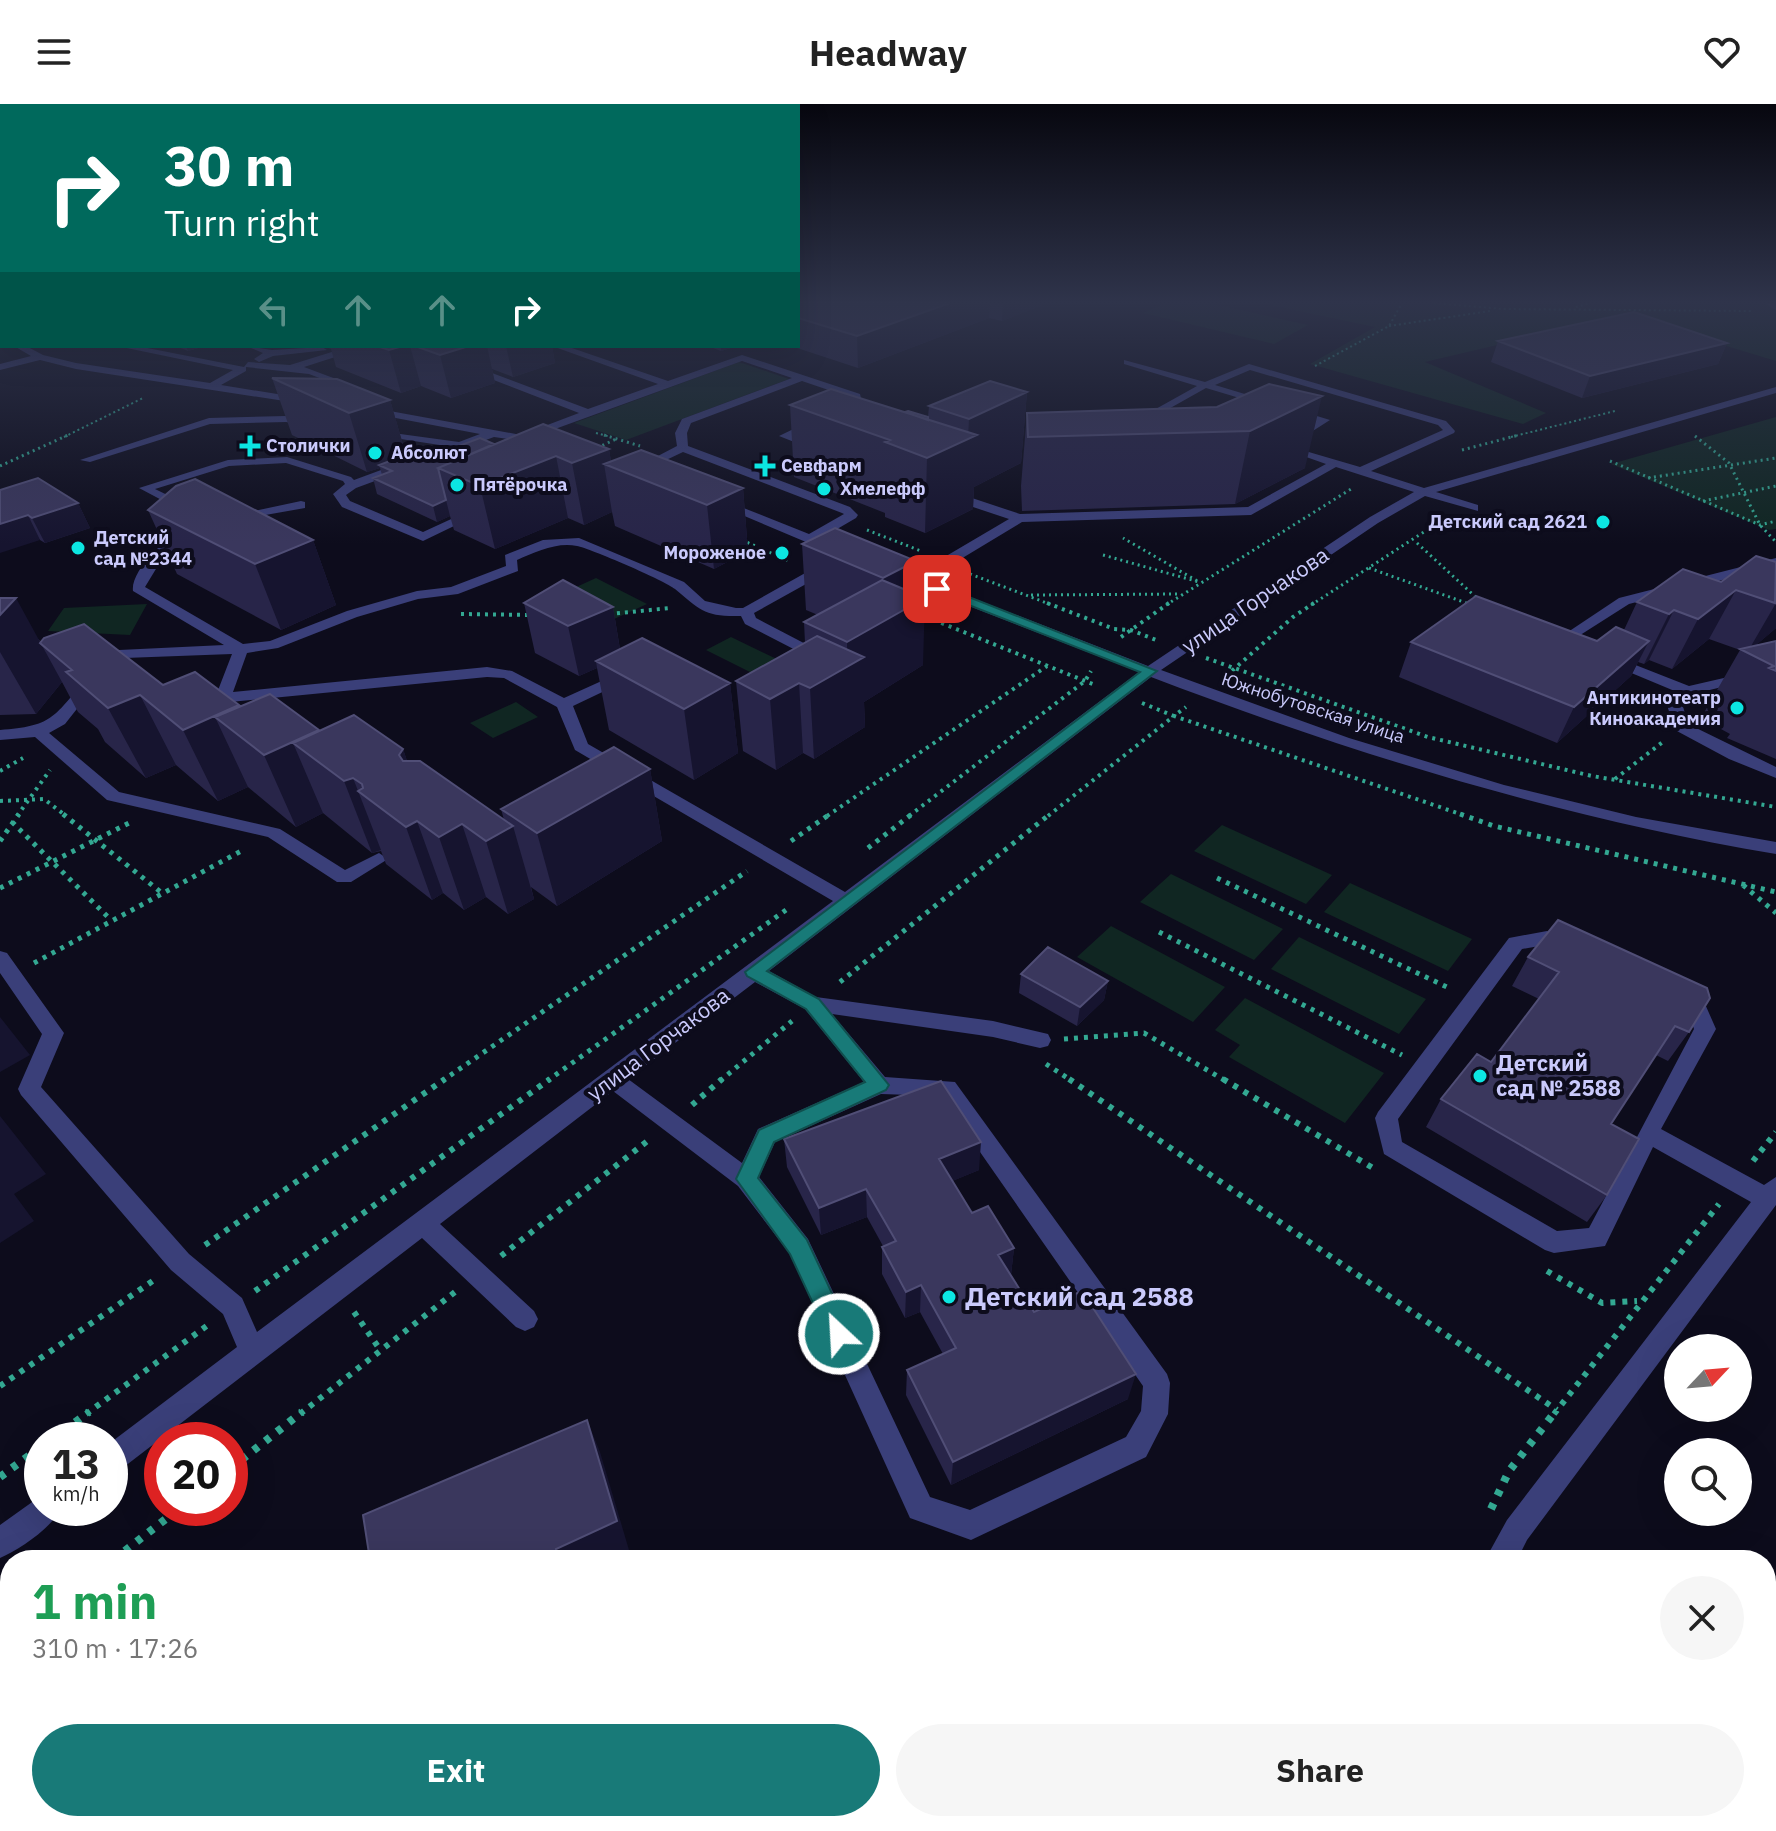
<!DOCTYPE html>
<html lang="en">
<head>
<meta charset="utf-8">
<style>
  body { margin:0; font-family:"IBM Plex Sans",sans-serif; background:#f6f6f6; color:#222; height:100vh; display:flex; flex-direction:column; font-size:30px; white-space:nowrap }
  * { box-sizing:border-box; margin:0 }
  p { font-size:26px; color:#767676 }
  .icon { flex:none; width:44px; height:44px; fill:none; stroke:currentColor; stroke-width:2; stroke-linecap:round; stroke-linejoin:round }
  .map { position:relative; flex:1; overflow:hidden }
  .side { position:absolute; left:0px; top:1446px; width:1776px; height:282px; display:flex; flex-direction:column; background:#fff; border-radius:32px 32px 0 0; box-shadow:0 8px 32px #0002 }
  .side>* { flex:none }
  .hud { position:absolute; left:0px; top:0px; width:800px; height:244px; box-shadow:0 8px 32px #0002; background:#00695c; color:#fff; overflow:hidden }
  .needle { width:52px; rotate:64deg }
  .buttons { position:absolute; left:1664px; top:1230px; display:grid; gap:16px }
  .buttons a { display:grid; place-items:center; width:88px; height:88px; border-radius:50%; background:#fff; box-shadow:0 8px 32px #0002; font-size:40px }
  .speed { position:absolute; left:24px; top:1318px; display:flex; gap:16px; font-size:40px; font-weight:700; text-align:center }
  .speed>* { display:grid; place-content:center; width:104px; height:104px; border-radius:50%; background:#fff; box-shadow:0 8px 32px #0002; line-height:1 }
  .speed small { font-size:20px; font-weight:400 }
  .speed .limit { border:12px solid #d22; background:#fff; color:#111 }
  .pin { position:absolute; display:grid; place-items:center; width:68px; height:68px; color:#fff; margin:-34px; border-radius:16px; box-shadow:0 4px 12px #0006 }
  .me { position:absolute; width:88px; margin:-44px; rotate:335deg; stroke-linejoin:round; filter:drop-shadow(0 0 6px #0008) }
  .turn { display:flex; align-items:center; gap:28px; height:168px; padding:0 32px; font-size:36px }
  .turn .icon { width:104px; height:104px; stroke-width:2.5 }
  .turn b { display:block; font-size:56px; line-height:68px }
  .lanes { display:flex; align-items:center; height:76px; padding:0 32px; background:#0003; justify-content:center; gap:40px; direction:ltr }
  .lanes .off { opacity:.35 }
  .round { display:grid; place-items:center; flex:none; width:84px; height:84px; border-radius:42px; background:#f6f6f6 }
  .head { display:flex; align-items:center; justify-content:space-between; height:136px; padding:0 32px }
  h1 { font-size:48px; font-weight:800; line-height:60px; color:#1e9e55 }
  .cta { display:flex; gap:16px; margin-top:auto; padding:16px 32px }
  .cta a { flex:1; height:92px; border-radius:48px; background:#187a78; color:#fff; font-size:32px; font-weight:800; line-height:92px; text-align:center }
  .cta a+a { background:#f6f6f6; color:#222 }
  header { display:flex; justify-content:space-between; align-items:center; height:104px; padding:0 32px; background:#fff; font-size:36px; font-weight:800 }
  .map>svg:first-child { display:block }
</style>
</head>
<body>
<header><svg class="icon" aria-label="menu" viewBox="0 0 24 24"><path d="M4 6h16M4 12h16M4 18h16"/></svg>Headway<svg class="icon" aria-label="heart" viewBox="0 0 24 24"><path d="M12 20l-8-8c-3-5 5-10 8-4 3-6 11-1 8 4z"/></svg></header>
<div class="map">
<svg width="1776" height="1727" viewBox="0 0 1776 1727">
  <rect width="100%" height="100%" fill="#0d0c1c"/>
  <path fill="#102622" d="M1165,199H1209L1308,221L1274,240L1143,209Z
    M1260,199H1776V257L1667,224L1531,233L1425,258L1546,309L1523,320L1310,260L1375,223Z
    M739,258L789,275L626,336L574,319Z
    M1776,313V425L1769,426L1611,360Z
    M596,474L647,500L612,516L561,490Z
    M147,500L130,531L48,527L64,504Z
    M731,533L785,559L760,573L706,546Z
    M516,598L538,613L493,634L470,619Z
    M1222,721L1332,771L1306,800L1194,747Z
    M1171,770L1283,825L1254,856L1140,798Z
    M1350,779L1472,835L1448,867L1324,808Z
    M1111,822L1225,883L1193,918L1077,853Z
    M1299,833L1426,895L1399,930L1271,865Z
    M1245,894L1384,969L1345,1019L1229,953L1240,941L1215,926Z"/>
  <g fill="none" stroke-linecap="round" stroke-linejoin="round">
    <path stroke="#33a892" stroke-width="2" stroke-dasharray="2 3" stroke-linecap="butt" d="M1434,199L1503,205L1753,207
      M1576,203L1591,199
      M1389,222L1490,207
      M1315,262L1389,222L1402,199
      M596,329L611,333
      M64,333L143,294
      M1511,333L1615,307"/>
    <path stroke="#33a892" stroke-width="3" stroke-dasharray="2 4" stroke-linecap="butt" d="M604,331L640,342
      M1695,332L1729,359L1760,421L1775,437
      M597,344L616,335
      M1462,346L1519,331
      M1610,357L1760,421L1776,417
      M0,362L68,331
      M1648,374L1776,354
      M1703,397L1776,382
      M867,426L921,447
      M742,436L791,458
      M1417,439L1480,497
      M1103,451L1199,478L1123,434
      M1369,464L1469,500
      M970,470L1052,501
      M1031,491L1181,490
      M1166,501L1351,385
      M1311,501L1444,415"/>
    <path stroke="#33a892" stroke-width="4" stroke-dasharray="3 5" stroke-linecap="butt" d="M1047,499L1114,525L1131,526L1156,536
      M461,510L531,511
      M609,510L671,504
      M919,510L1095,581
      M1121,533L1169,499
      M1206,554L1428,633L1592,672L1776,703
      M1226,572L1293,513L1314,499
      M1142,599L1174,612L1186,603
      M0,667L23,654
      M1615,675L1664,637
      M0,697L44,695L66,712
      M17,712L50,666
      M827,712L1047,562
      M909,712L1085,577L1091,567
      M1048,712L1174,612L1466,712"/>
    <path stroke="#33a892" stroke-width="5" stroke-dasharray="4 6" stroke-linecap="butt" d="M63,710L162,789
      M1460,710L1494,722L1776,788
      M12,718L111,816
      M0,737L19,710
      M791,737L830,710
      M868,744L912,710
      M1217,774L1451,885
      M1743,781L1776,809
      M0,784L129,719
      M1159,828L1402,951
      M34,859L243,746
      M840,878L1050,710
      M1064,935L1144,929L1226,977
      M1046,960L1072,977
      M442,977L747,767
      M547,977L786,806
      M720,977L792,917"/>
    <path stroke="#33a892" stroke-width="6" stroke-dasharray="5 7" stroke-linecap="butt" d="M1069,975L1557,1306
      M1223,975L1373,1064
      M692,1001L722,975
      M1753,1057L1776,1028
      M205,1141L445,975
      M501,1152L650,1035
      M1547,1167L1602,1199L1637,1197
      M255,1187L550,975
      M354,1208L381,1247
      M0,1282L157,1174
      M86,1310L208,1221
      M300,1310L455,1188
      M1554,1310L1719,1100"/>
    <path stroke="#33a892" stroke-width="8" stroke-dasharray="6 9" stroke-linecap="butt" d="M51,1336L89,1308
      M230,1365L302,1308
      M0,1373L42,1342
      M1491,1405L1509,1367L1555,1308
      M113,1456L180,1404
      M0,1545L10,1537"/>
    <path fill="#3a3f79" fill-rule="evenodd" d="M1764,199L1776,200V206Z
      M0,230L2,231V237L0,236Z
      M14,242H26L43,251L76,259L210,279L233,266L117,242H137L244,263L248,258L290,261L351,242L354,247L304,263L360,284L351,286L309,270L246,263V267L221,281L308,295V299L304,300L76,265L40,256L0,266V260L31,252Z
      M246,242L272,246L322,243L327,246L273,252L259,258L254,255L263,249Z
      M552,242H566L668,277L742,251L860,290L863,302L843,310L838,307L853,299L852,294L802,277L691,319L687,329L688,342L850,403L858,411L856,414L820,435L842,443V449H832L716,400L726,397L809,430L844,410L842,409L683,348L643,367L633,365L677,342L675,329L682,315L792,274L742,257L533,333L545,336V340L494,333L356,384L346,391L350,397L423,428L473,405L483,408L423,437L342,403L333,390L345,380L343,377L286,359L229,362L155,385L192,403L194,406L188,410L139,384L228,356L287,353L351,373L354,376L446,342L375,331L370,328L371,326L459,338L480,330L364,308L363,306L368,303L521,331L579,309L465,265L468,260L588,305L658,280Z
      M1124,256L1205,278L1249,260L1446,317L1455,327L1454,329L1371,367L1424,384L1776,283V289L1436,388L1478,401V407L1425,392L1378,419L1161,566L1349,634L1504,681L1636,713L1776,738V750C1559,713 1356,651 1151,573L769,867L816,893L993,917L1048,930L1051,936L1048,942L1040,944L993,933L832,910L885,973L955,978L1167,1270L1170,1279L1168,1310L1146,1353L971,1436L910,1414L790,1150L738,1082L613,987L440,1120L534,1207L538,1215L534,1223L525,1227L516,1223L422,1134L120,1366L110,1370V1339L237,1243L223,1210L171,1166L21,991L18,985L42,930L0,869V847L7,849L64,929L41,983L189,1150L242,1194L257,1228L833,797L575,646L557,603L504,574L487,573L230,598L226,618H214L212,615L215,594L232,550L98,555L91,551L98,547L224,541L133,487C130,467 170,425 191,427V433L162,455L145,483L243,540L270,537L347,507L417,487L451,483L506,462L505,451L543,436L579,434L684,478L705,497L736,504H743L823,459H833V465L754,509L756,514L821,548L823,556L816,560L811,559L809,553L745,520L741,512C705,513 700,506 675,485C666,477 589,444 577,442C556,438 536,448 517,456L518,467L458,490L418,495L357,513L278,544L247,549L233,588L487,563L512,567L564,594L606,575L629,573V579L615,582L573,602L588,640L845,788L1139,568L884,469L882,466L889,462L914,471L1009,415L943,393V387H951L1020,410L1248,403L1326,360L1278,343V339L1360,363L1443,326L1438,321L1250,266L1215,281L1330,316L1297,337H1289V333L1316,317L1206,284L1140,321L1136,320V316L1197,282L1124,260ZM1336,363L1414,388L1370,413L1148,562L926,476L1022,418L1251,411ZM755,878L805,905L864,978L758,1025L742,1059L628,975ZM881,990L941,992L1143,1282L1141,1307L1126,1333L970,1406L930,1393L808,1135L759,1073L775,1038Z
      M286,312L317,319L312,322L286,318L210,320L90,358L80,356L209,314Z
      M810,317L819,319L795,332L820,341V345H812L779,332Z
      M301,397L305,398V404L232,417L226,413Z
      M1776,454V462L1629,500L1574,535L1582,539V545H1572L1556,536L1619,494Z
      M1610,551L1689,582L1776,562V570L1693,590L1682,599L1688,620L1776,663V674L1729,655L1675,626L1666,598L1677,588L1605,558V552Z
      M90,574L95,576V582L65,620L49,629L119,688L280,725L345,766L379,749L388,755L351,778H337L268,733L107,696L35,633L0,636V626C52,622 53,614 85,576Z
      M1547,827L1575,839L1578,844L1575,849L1568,851L1545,841L1522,845L1398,1015L1402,1038L1557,1127L1589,1124L1694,925L1689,910L1673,902L1670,897L1673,892L1680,890L1705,900L1716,925L1661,1025L1764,1081L1776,1073V1101L1527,1436L1517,1456H1485L1507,1416L1751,1098L1653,1043L1605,1142L1554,1149L1545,1146L1384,1050L1375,1014L1378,1008L1509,834Z
      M42,1391V1404H61C52,1424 20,1445 0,1454V1421Z
      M1457,1718H1491L1492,1727H1458Z"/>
  </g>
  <path fill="#282549" d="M798,199H1048L1002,217L989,214L858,264L791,242H798Z
    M1498,237L1727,239L1718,260L1582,294L1491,258Z
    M176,242H205L188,247Z
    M325,242H552L555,259L513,273L492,265L495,279L451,294L421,282L401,289L336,263L331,245Z
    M708,242H737L721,247Z
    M272,274L390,296L406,351L432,352L494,340L609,345L611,358L743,384L748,447L714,465L615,422L612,408L584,421L568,414L495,445L454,426L450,412L437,418L377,390L373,374L382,371L380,364L367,368L292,331Z
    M1027,288L1021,359L974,383L973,405L925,429L885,413V409L794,373L790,301L905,308L928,313L929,302Z
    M1217,303L1305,364L1235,400L1022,407L1021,382L1027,309Z
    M0,386L78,399L90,424L45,439L40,436Z
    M148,406L313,436L336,501L281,526L177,470Z
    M835,424L915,490L923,561L864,598L865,623L814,655L803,649L776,666L743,647L736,577L805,539L804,518L818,511L806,506L802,440Z
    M1776,458V524L1756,541L1776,537V655L1727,634L1730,630L1701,614L1740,546L1709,535L1672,565L1649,556L1644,560L1638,558L1631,572L1557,639L1399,573L1411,538L1597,537L1624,526L1637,498L1721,478Z
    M0,494L41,538L163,581L319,627L403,645L407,657L504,716L501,705L650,665L662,737L557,802L531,783L534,795L508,810L486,793L464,806L443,789L432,796L386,760L381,747L372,749L323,709L296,723L248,683L218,697L176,661L146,674L105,638L98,625L78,608L62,578L36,610L0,611Z
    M524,499L613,503L620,545L730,579L738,649L694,676L609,626L597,564L579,572L535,549Z
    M1528,853L1689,928L1668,957L1656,951L1611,1020L1607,1091L1587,1118L1426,1023L1441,995L1491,958L1539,895L1512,882Z
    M1021,870L1108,877L1104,896L1077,922L1019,889Z
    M784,1035L979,1066L952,1077L972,1109L1014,1144L1011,1171L1034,1208L1128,1295L951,1381L906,1291L907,1266L943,1250L920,1208L905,1214L882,1170V1143L883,1142L867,1113L821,1131L787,1063Z
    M1776,1546V1712L1766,1703V1564Z"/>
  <path fill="#16142f" d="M950,199H990L989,214L858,264L857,232Z
    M1003,199H1048L1002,217Z
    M1727,239L1718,260L1582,294L1590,272Z
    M186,242H205L188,247Z
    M403,242H410L421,282L401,289L389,246Z
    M469,242H487L495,279L451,294L440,251Z
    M506,242H552L555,259L513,273Z
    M721,242H737L721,247Z
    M1027,288L1021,359L974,383L973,405L925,429L927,354L968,335L969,315Z
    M1322,292L1305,364L1235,400L1250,327Z
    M390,296L407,354L379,361L380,364L367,368L349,309Z
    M609,345L612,363L604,360L612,408L584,421L572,359Z
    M556,352L568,414L495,445L480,382Z
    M743,384L748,447L714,465L707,401Z
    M446,396L450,412L437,418L433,402Z
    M78,399L90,424L45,439L32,414Z
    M28,411L40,436L0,449V420Z
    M313,436L336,501L281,526L255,460Z
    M916,457L915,500L925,494L923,561L864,598L865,623L814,655L810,584L847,563V538L883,518V474Z
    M1736,486L1709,535L1672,565L1698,515Z
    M16,494L62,578L36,610L0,548V511Z
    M1776,499V524L1747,549Z
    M613,503L621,552L596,557L597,564L579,572L568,522Z
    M1674,506L1649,556L1644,560L1669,510Z
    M1649,537L1631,572L1557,639L1574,603Z
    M730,579L738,649L694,676L684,605Z
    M799,579L803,649L776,666L770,595Z
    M140,591L176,661L146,674L108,604Z
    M239,601L260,648L215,613L248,683L218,697L183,626Z
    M319,626L293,639L323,709L296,723L264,651Z
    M403,645L428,717L424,723L399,651Z
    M650,665L662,737L557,802L537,729Z
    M353,674L381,746L372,749L344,677Z
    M417,717L443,789L432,796L406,723Z
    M462,720L486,793L464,806L439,733Z
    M513,722L534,795L508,810L486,737Z
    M1108,877L1104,896L1077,922L1080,903Z
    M0,913L30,951L0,968Z
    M0,1012L46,1070L14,1090L34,1117L0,1139Z
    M981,1038L979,1066L938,1083L939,1055Z
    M866,1085L867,1113L821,1131L819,1104Z
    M1014,1144L1011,1171L998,1151Z
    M921,1181L920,1208L905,1214L906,1188Z
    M1136,1270L1128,1295L951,1381L953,1358Z
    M587,1316L600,1348L629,1446L608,1456H559L556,1445Z
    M715,1718H719L721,1727H717Z"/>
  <path fill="#3a375d" stroke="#504e76" stroke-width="2" d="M798,199H950L857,232L798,214Z
    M1634,208L1727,239L1590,272L1498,237Z
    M377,242H403L389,246Z
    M415,242H469L440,251Z
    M272,274L337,275L390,296L349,309Z
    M990,277L1027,288L969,315L929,302Z
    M1269,280L1322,292L1250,327L1028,333L1027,309L1217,303Z
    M831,285L977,331L927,354L885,338L890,336L790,301Z
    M908,307L928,313V316L905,308Z
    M543,320L609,345L572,359L556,352L480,382L438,364Z
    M480,334L494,340L438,364L446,396L433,402L373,374L392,367L379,361L419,346L432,352Z
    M641,346L743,384L707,401L604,360Z
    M38,374L78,399L32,414L28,411L0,420V386Z
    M195,375L313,436L255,460L148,406L176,382Z
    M835,424L916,457L883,474L802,440Z
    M1756,452L1776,458L1775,499L1736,486L1698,515L1674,506L1669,510L1637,498L1683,465L1721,478Z
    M563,476L613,503L568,522L524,499Z
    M882,476L925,494L847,538L804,518Z
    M1476,492L1597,537L1616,523L1649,537L1574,603L1411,538Z
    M0,494H16L0,511Z
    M84,520L163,581L195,568L239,601L183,626L140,591L108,604L66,568L72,566L40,539L44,534Z
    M817,532L864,553L810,584L799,579L770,595L736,577Z
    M642,534L730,579L684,605L596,557Z
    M1776,537V567L1769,564L1774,562L1740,545Z
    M270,590L319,626L264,651L215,613Z
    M354,611L403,645L399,651L403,657H420L513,722L486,737L462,720L439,733L417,717L406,723L358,687L363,684L362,680L353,674L344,677L293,639Z
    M614,643L650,665L537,729L501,705Z
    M1558,816L1707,884L1710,894L1689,928L1675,922L1611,1020L1639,1035L1607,1091L1441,995L1477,950L1491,958L1559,868L1528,853Z
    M1048,843L1108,877L1080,903L1021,870Z
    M941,977L981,1038L939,1055L972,1109L988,1102L1014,1144L998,1151L1034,1208L1082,1187L1136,1270L953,1358L907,1266L956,1244L921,1181L906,1188L882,1143L896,1137L866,1085L819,1104L784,1035Z
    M587,1316L617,1417L556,1445L559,1456H370L363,1411Z
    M498,1718H715L717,1727H500Z"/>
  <linearGradient id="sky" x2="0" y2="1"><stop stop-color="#07070f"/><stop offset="0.45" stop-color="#2f344b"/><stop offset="1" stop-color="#2f344b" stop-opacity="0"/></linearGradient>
  <rect width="1776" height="440" fill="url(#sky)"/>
  <path fill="#187a78" stroke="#104f4e" stroke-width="2" d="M933,482H941L1157,567L767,867L819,895L889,981L886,986L774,1038L758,1074L807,1136L851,1230L847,1238L839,1241L831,1238L790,1150L736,1075L759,1026L865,978L806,905L747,872L745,868L1140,568L933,487Z"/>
  <g fill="#0ce6e2" stroke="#0d0c1c" stroke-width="3">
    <path d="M246 330h8v8h8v8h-8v8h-8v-8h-8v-8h8z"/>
    <circle cx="375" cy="349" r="8"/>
    <path d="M761 350h8v8h8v8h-8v8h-8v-8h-8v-8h8z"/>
    <circle cx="457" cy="381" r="8"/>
    <circle cx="824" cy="385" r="8"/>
    <circle cx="1603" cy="418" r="8"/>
    <circle cx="78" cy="444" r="8"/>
    <circle cx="782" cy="449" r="8"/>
    <circle cx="1737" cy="604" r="8"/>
    <circle cx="1480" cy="972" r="8"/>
    <circle cx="949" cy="1193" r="8"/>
  </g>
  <g text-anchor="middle" stroke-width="8" stroke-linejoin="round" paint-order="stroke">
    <g font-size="18" font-weight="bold" fill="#cacafc" stroke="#0d0c1c" text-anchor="start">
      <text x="266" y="348">Столички</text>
      <text x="391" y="355">Абсолют</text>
      <text x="781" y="368">Севфарм</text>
      <text x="473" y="387">Пятёрочка</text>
      <text x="840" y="391">Хмелефф</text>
      <text x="1587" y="424" text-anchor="end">Детский сад 2621</text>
      <text x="94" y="440">Детский<tspan x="94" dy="21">сад №2344</tspan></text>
      <text x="766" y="455" text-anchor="end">Мороженое</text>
      <text x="1721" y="600" text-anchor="end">Антикинотеатр<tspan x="1721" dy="21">Киноакадемия</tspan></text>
    </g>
    <g font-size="18" fill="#cacafc" stroke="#0d0c1c">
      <text transform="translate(1313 604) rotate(18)" y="6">Южнобутовская улица</text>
    </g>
    <g font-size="22" fill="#cacafc" stroke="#0d0c1c">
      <text transform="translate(1255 496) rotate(-34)" y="8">улица Горчакова</text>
      <text transform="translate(658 940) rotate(-37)" y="8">улица Горчакова</text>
    </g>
    <g font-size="22" font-weight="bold" fill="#cacafc" stroke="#0d0c1c" text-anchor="start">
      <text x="1496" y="967">Детский<tspan x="1496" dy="25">сад № 2588</tspan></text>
    </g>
    <g font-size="26" font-weight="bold" fill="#cacafc" stroke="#0d0c1c" text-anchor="start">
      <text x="965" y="1202">Детский сад 2588</text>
    </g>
  </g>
</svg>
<div class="buttons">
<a><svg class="needle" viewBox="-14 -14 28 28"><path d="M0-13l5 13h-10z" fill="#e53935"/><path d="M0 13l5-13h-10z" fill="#767676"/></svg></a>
<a><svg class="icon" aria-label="search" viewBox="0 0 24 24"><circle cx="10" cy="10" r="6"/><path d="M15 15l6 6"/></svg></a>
</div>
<div class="speed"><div>13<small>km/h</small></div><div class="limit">20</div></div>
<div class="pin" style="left:937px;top:485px;background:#d93025"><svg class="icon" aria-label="arrive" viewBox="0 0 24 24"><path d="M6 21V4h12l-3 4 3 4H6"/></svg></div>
<svg class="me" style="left:839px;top:1230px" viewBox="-20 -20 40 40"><circle r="17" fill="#187a78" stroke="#fff" stroke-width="3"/><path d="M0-11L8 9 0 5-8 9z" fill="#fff"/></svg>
<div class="hud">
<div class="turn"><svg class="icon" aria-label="right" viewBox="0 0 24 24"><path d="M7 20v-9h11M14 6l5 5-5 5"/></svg><div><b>30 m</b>Turn right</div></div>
<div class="lanes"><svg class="icon off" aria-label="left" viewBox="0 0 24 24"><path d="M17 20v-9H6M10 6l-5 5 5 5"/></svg><svg class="icon off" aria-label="ahead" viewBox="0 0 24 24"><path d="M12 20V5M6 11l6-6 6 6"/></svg><svg class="icon off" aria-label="ahead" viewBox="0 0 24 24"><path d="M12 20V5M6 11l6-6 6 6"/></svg><svg class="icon" aria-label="right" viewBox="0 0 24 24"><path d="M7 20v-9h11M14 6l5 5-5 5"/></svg></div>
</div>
<section class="side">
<div class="head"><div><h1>1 min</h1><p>310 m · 17:26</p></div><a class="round"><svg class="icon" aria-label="close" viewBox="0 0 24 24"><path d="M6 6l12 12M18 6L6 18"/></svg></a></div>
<div class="cta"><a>Exit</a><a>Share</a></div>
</section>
</div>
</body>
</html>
